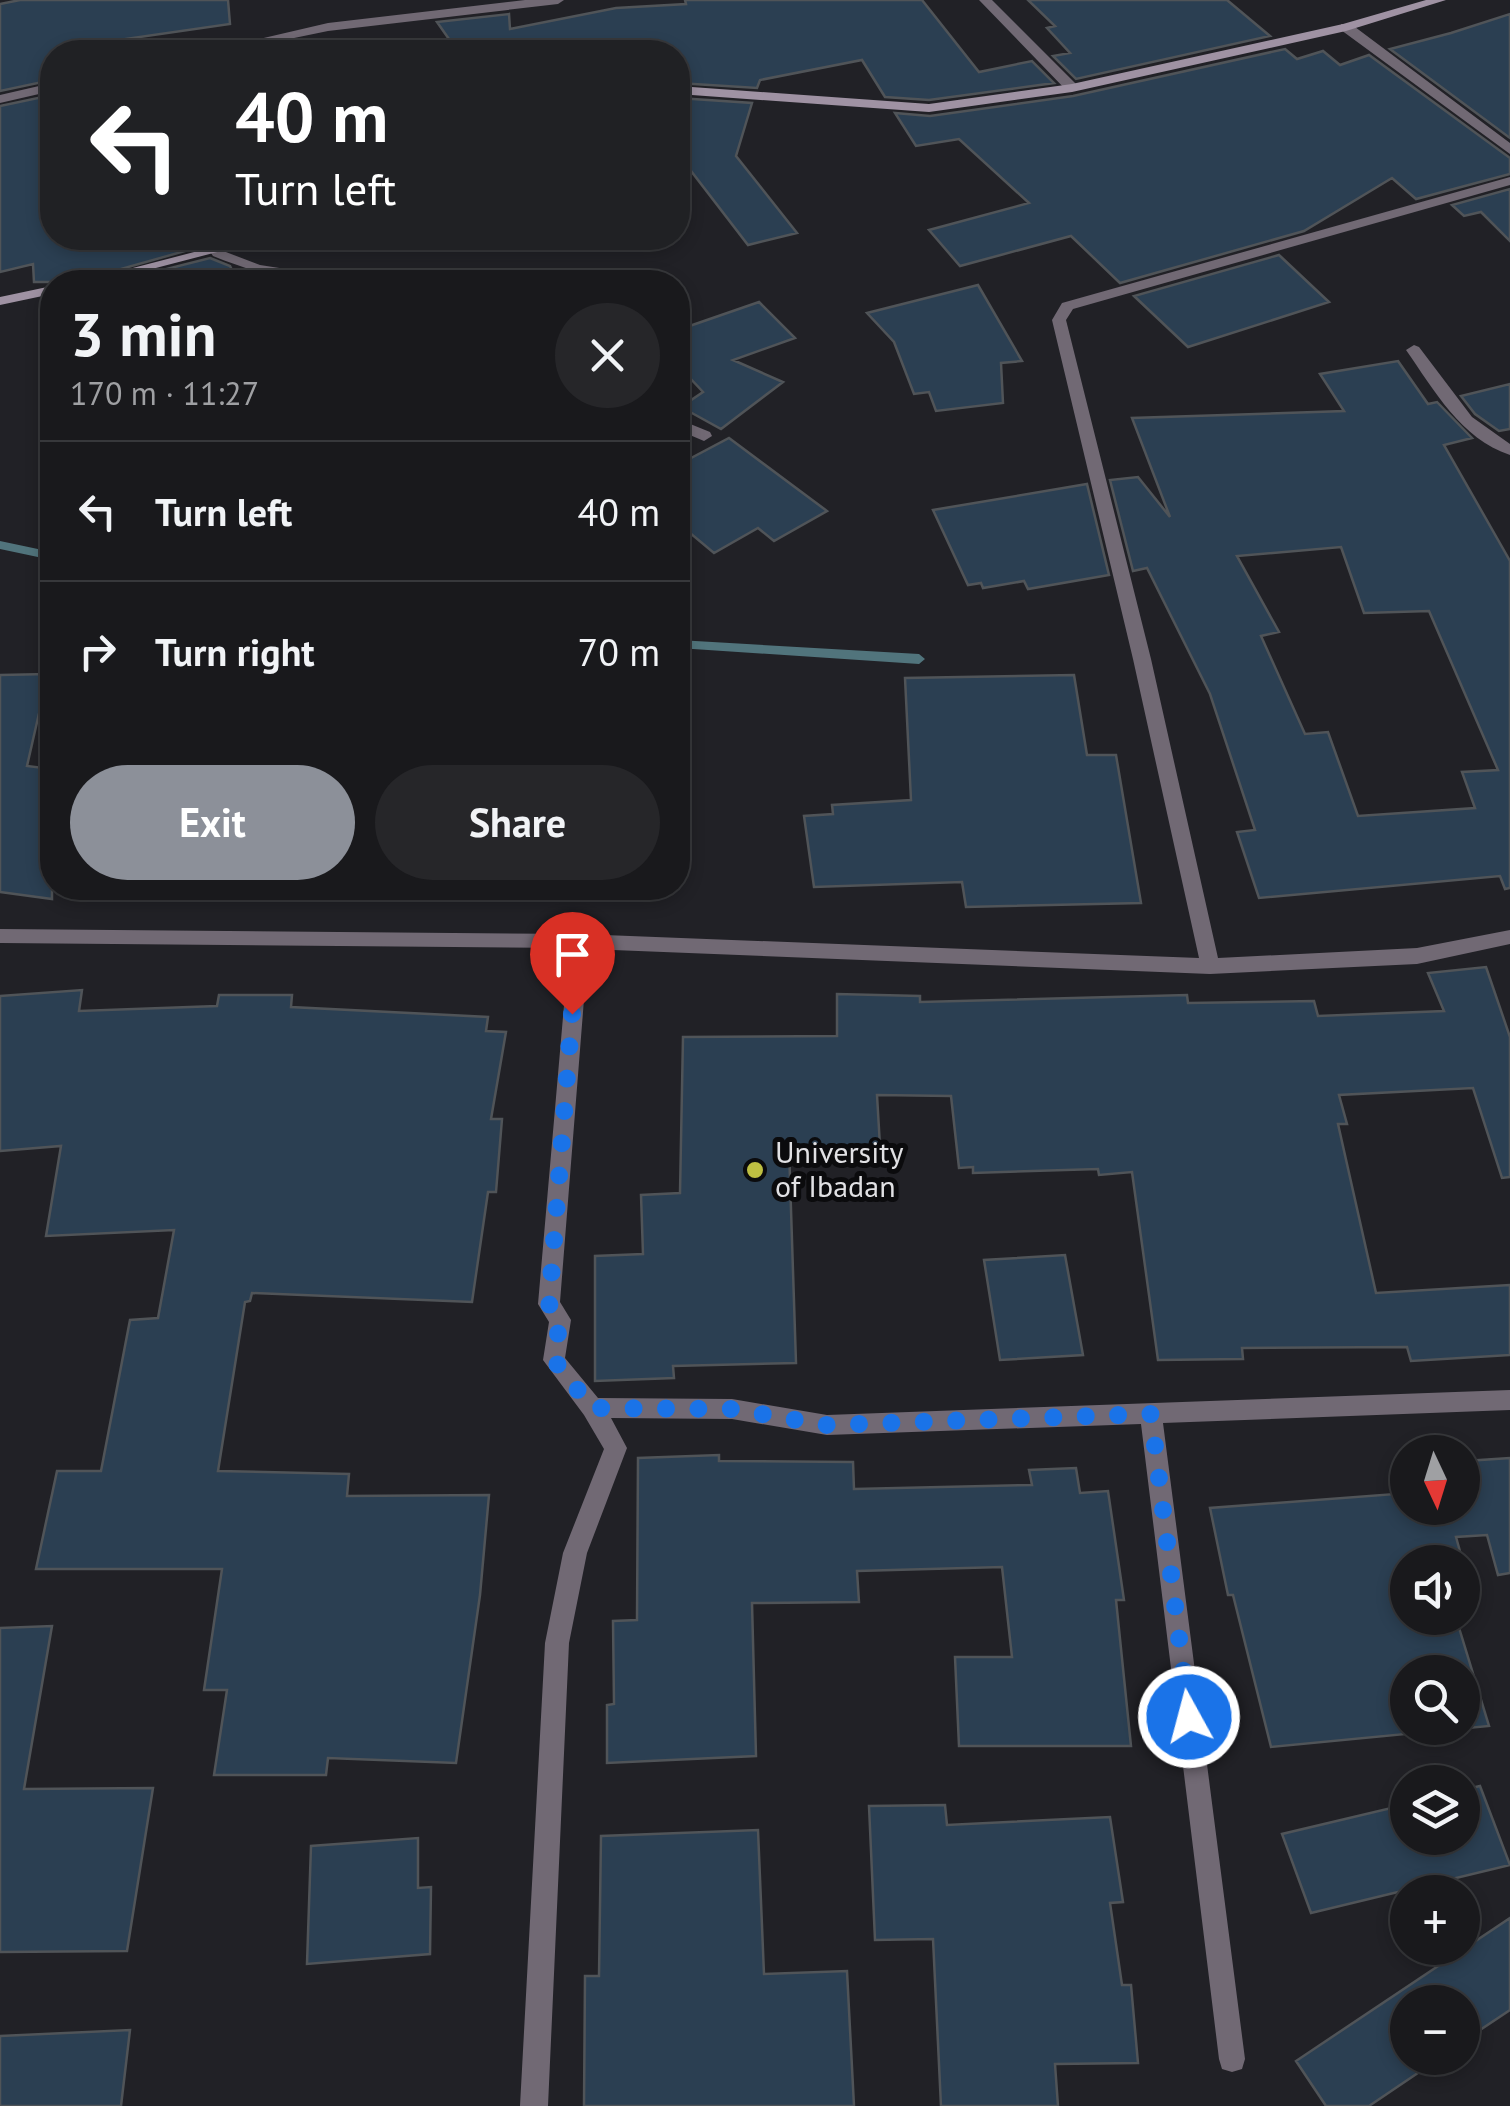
<!DOCTYPE html>
<html lang="en">
<head>
<meta charset="utf-8">
<style>
  body { margin:0; font-family:"PT Sans",sans-serif; background:#262629; color:#f1f3f6; height:100vh; display:flex; flex-direction:column; font-size:38px; white-space:nowrap }
  * { box-sizing:border-box; margin:0 }
  p { font-size:32px; color:#9fa0a3 }
  .icon { flex:none; width:55px; height:55px; fill:none; stroke:currentColor; stroke-width:2; stroke-linecap:round; stroke-linejoin:round }
  .map { position:relative; flex:1; overflow:hidden }
  .panel { position:absolute; left:40px; top:270px; width:650px; height:630px; display:flex; flex-direction:column; background:#19191c; border-radius:40px; box-shadow:0 5px 15px #0003,0 0 0 2px #37383b }
  .panel>* { flex:none }
  .hud { position:absolute; left:40px; top:40px; width:650px; height:210px; border-radius:40px; box-shadow:0 5px 15px #0003,0 0 0 2px #37383b; background:#202124; color:#fff; overflow:hidden }
  .needle { width:65px; rotate:176deg }
  .fabs { position:absolute; left:1390px; top:1435px; display:grid; gap:20px }
  .fabs a { display:grid; place-items:center; width:90px; height:90px; border-radius:50%; background:#19191c; box-shadow:0 5px 15px #0003,0 0 0 2px #37383b; font-size:50px }
  .pin { position:absolute; display:grid; place-items:center; width:85px; height:85px; color:#fff; margin:-102px -42px; border-radius:50% 50% 50% 0; rotate:-45deg; box-shadow:0 0 10px #0007 }
  .pin .icon { rotate:45deg }
  .me { position:absolute; width:110px; margin:-55px; rotate:353deg; stroke-linejoin:round; filter:drop-shadow(0 0 8px #0008) }
  .turn { display:flex; align-items:center; gap:35px; height:210px; padding:0 30px; font-size:45px }
  .turn .icon { width:130px; height:130px; stroke-width:2.5 }
  .turn b { display:block; font-size:70px; line-height:85px }
  .round { display:grid; place-items:center; flex:none; width:105px; height:105px; border-radius:52px; background:#262629 }
  .overview { display:flex; align-items:center; justify-content:space-between; height:170px; padding:0 30px }
  h1 { font-size:60px; font-weight:700; line-height:75px }
  .action { display:flex; gap:20px; margin-top:auto; padding:20px 30px }
  .action a { flex:1; height:115px; border-radius:60px; background:#8c9099; color:#fff; font-size:40px; font-weight:700; line-height:115px; text-align:center }
  .action a+a { background:#262629; color:#f1f3f6 }
  ul { padding:0; list-style:none }
  li { display:flex; align-items:center; gap:30px; height:140px; padding:0 30px; border-top:2px solid #37383b }
  li div { flex:1 }
  li b { display:block; font-size:38px }
  li em { font-style:normal }
  .map>svg:first-child { display:block }
</style>
</head>
<body>
<div class="map">
<svg width="1510" height="2106" viewBox="0 0 1510 2106">
  <rect width="100%" height="100%" fill="#212126"/>
  <g fill="none" stroke-linecap="round" stroke-linejoin="round">
    <path fill="#51747c" fill-rule="evenodd" d="M0,541L52,552V560L0,549Z
      M678,640L919,654L925,659L919,664L678,648Z"/>
  </g>
  <path fill="#2b3f52" stroke="#505458" stroke-width="2.5" fill-rule="evenodd" d="M20,0H228L230,24L105,42L109,52H52V80L0,91V4Z
    M685,0H922L979,72L1032,61L1054,83L929,100L885,97L862,60L760,80L757,88L678,83V52H458L437,22L509,14L510,29L616,8L686,4Z
    M1028,0H1227L1270,36L1076,79L1053,56L1070,53L1047,28L1055,26Z
    M1510,14V138L1390,49L1451,33Z
    M1285,49L1297,59L1323,51L1340,65L1369,55L1510,158V174L1416,199L1392,178L1304,231L1120,283L1071,236L960,266L929,230L1029,203L959,139L916,146L895,113L930,116L1073,96Z
    M52,95V238H215L217,242L75,282H34L33,264L0,272V106Z
    M678,98L752,103L736,156L797,233L748,245L678,154Z
    M1510,189V241L1481,212L1464,216L1452,205Z
    M1279,255L1329,302L1188,347L1134,296Z
    M210,258L230,266L238,282H115Z
    M978,285L1022,361L1001,363L1003,403L936,411L929,392L914,394L894,342L867,313Z
    M759,302L795,338L733,360L783,382L721,429L681,407L703,392L688,376L678,380V330Z
    M1398,361L1428,404L1437,402L1472,438L1444,445L1510,561V888L1505,889L1500,876L1259,898L1237,832L1255,830L1210,694L1147,568L1133,571L1110,480L1138,477L1170,517L1132,418L1344,411L1320,374ZM1341,547L1364,613L1429,611L1498,770L1462,772L1475,808L1358,816L1328,732L1305,734L1261,636L1279,632L1237,556Z
    M1510,384V429L1499,431L1475,414L1461,396Z
    M729,438L827,511L774,541L758,528L714,553L678,523V465Z
    M1087,484L1109,575L1028,589L1024,581L983,588L981,583L968,585L933,510Z
    M48,674L27,766L52,769V899L0,892V675Z
    M1074,675L1087,755H1116L1141,903L966,907L962,882L814,887L804,816L833,814L832,805L911,800L905,678Z
    M1486,967L1510,1037V1177L1502,1178L1473,1088L1339,1095L1347,1124H1338L1376,1293L1510,1285V1355L1411,1361L1407,1347L1242,1348L1243,1359L1158,1360L1132,1172L1099,1175L1098,1169L973,1173V1167L959,1168L951,1096L877,1095L880,1146L789,1148L796,1363L673,1366L674,1378L595,1381V1256L643,1254L641,1195L680,1193L683,1037L837,1036V994L920,996V1002L1187,995L1188,1003L1314,1001L1318,1016L1444,1011L1428,973Z
    M82,990L79,1011L217,1006L219,995H292L291,1007L488,1017L486,1031L506,1032L491,1119H502L496,1192H488L472,1302L252,1293L250,1301L245,1302L218,1471L349,1474L347,1496L489,1495L480,1595L456,1763L328,1758L326,1775H214L227,1690H204L222,1569H36L57,1471H101L130,1320L158,1318L174,1230L46,1236L61,1146L0,1151V996Z
    M1065,1255L1083,1355L1000,1360L984,1260Z
    M719,1455V1461L853,1462L854,1489L1032,1485L1029,1470L1076,1468L1080,1493L1108,1491L1124,1600H1116L1131,1746H959L955,1657H1012L1002,1567L857,1571L859,1602L752,1603L756,1756L607,1763V1705L614,1704L613,1621L637,1620L638,1458Z
    M1510,1458V1573L1498,1575L1487,1535L1456,1537L1473,1598L1462,1599V1562H1408V1618H1456L1489,1726L1271,1747L1233,1595H1228L1210,1508L1408,1493V1508H1462V1490L1474,1489L1466,1461ZM1408,1672H1462V1728H1408Z
    M52,1626L24,1789L153,1788L127,1951L0,1952V1628Z
    M1480,1786L1510,1865L1311,1913L1282,1834L1408,1804V1838H1462V1790Z
    M945,1805L947,1825L1110,1817L1123,1902L1110,1903L1122,1985H1131L1138,2063L1055,2064L1058,2106H941L933,1939L875,1940L869,1806Z
    M758,1830L764,1974L847,1971L854,2106H584L585,1976H599L601,1836Z
    M418,1838V1888L431,1887L430,1954L307,1964L311,1846Z
    M1510,1918V2010L1462,2042V2002H1408V2058H1440L1369,2106H1326L1296,2061Z
    M130,2030L121,2106H0V2036Z"/>
  <g fill="none" stroke-linecap="round" stroke-linejoin="round">
    <path fill="#716974" fill-rule="evenodd" d="M525,0H564L558,4L328,31L226,52H203L328,23Z
      M979,0H992L1077,85V91H1067Z
      M1341,24H1351L1510,143V154L1341,30Z
      M52,83V91L0,103V95Z
      M1510,177V185L1073,309L1066,320L1151,659L1218,958L1417,948L1510,930V944L1417,964L1210,974L588,949L560,1302L571,1320L565,1358L598,1398L732,1399L827,1415L1510,1390V1410L1163,1423L1245,2059L1242,2069L1232,2072L1222,2069L1219,2059L1141,1424L827,1435L732,1419L611,1418L627,1448L587,1553L569,1643L548,2106H520L545,1643L563,1553L604,1449L584,1415L543,1360L549,1322L538,1304L569,948L0,943V929L579,934L1199,958L1133,659L1052,320L1062,303Z
      M218,249L260,265L344,278L351,282C303,285 257,274 213,256L211,253Z
      M1414,345L1419,347L1472,417L1510,444V455C1461,439 1434,390 1406,350Z
      M678,419L710,432L712,436L704,441L678,430Z"/>
    <path fill="#9f92a3" fill-rule="evenodd" d="M1426,0H1446L1346,31L1072,92L929,112L678,94V86L929,104L1072,84L1343,24Z
      M248,238H271L102,282H79Z
      M52,286V294L0,305V297Z"/>
  </g>
  <g fill="none" stroke-linecap="round" stroke-linejoin="round">
    <path stroke="#1a73e8" stroke-width="18" stroke-dasharray="0 32.4" d="M572,1014L549,1304L560,1320L554,1360L592,1408L732,1409L826,1425L1151,1414L1189,1717"/>
  </g>
  <circle fill="#bebf42" stroke="#0b0b0d" stroke-width="4" cx="755" cy="1170" r="10"/>
  <g text-anchor="middle" stroke-width="10" stroke-linejoin="round" paint-order="stroke">
    <g font-size="30" fill="#e1e1e4" stroke="#0b0b0d" text-anchor="start">
      <text x="775" y="1163">University<tspan x="775" dy="34">of Ibadan</tspan></text>
    </g>
  </g>
</svg>
<div class="fabs">
<a><svg class="needle" viewBox="-14 -14 28 28"><path d="M0-13l5 13h-10z" fill="#e53935"/><path d="M0 13l5-13h-10z" fill="#9fa0a3"/></svg></a>
<a><svg class="icon" aria-label="sound" viewBox="0 0 24 24"><path d="M4 9h4l5-4v14l-5-4H4zM17 9q2 3 0 6"/></svg></a>
<a><svg class="icon" aria-label="search" viewBox="0 0 24 24"><circle cx="10" cy="10" r="6"/><path d="M15 15l6 6"/></svg></a>
<a><svg class="icon" aria-label="layers" viewBox="0 0 24 24"><path d="M12 4l9 5-9 5-9-5zM3 14l9 5 9-5"/></svg></a>
<a>+</a>
<a>−</a>
</div>
<div class="pin" style="left:572px;top:1014px;background:#d93025"><svg class="icon" aria-label="arrive" viewBox="0 0 24 24"><path d="M6 21V4h12l-3 4 3 4H6"/></svg></div>
<svg class="me" style="left:1189px;top:1717px" viewBox="-20 -20 40 40"><circle r="17" fill="#1a73e8" stroke="#fff" stroke-width="3"/><path d="M0-11L8 9 0 5-8 9z" fill="#fff"/></svg>
<div class="hud">
<div class="turn"><svg class="icon" aria-label="left" viewBox="0 0 24 24"><path d="M17 20v-9H6M10 6l-5 5 5 5"/></svg><div><b>40 m</b>Turn left</div></div>
</div>
<section class="panel">
<div class="overview"><div><h1>3 min</h1><p>170 m · 11:27</p></div><a class="round"><svg class="icon" aria-label="close" viewBox="0 0 24 24"><path d="M6 6l12 12M18 6L6 18"/></svg></a></div>
<ul>
<li><svg class="icon" aria-label="left" viewBox="0 0 24 24"><path d="M17 20v-9H6M10 6l-5 5 5 5"/></svg><div><b>Turn left</b></div><em>40 m</em></li>
<li><svg class="icon" aria-label="right" viewBox="0 0 24 24"><path d="M7 20v-9h11M14 6l5 5-5 5"/></svg><div><b>Turn right</b></div><em>70 m</em></li>
</ul>
<div class="action"><a>Exit</a><a>Share</a></div>
</section>
</div>
</body>
</html>
